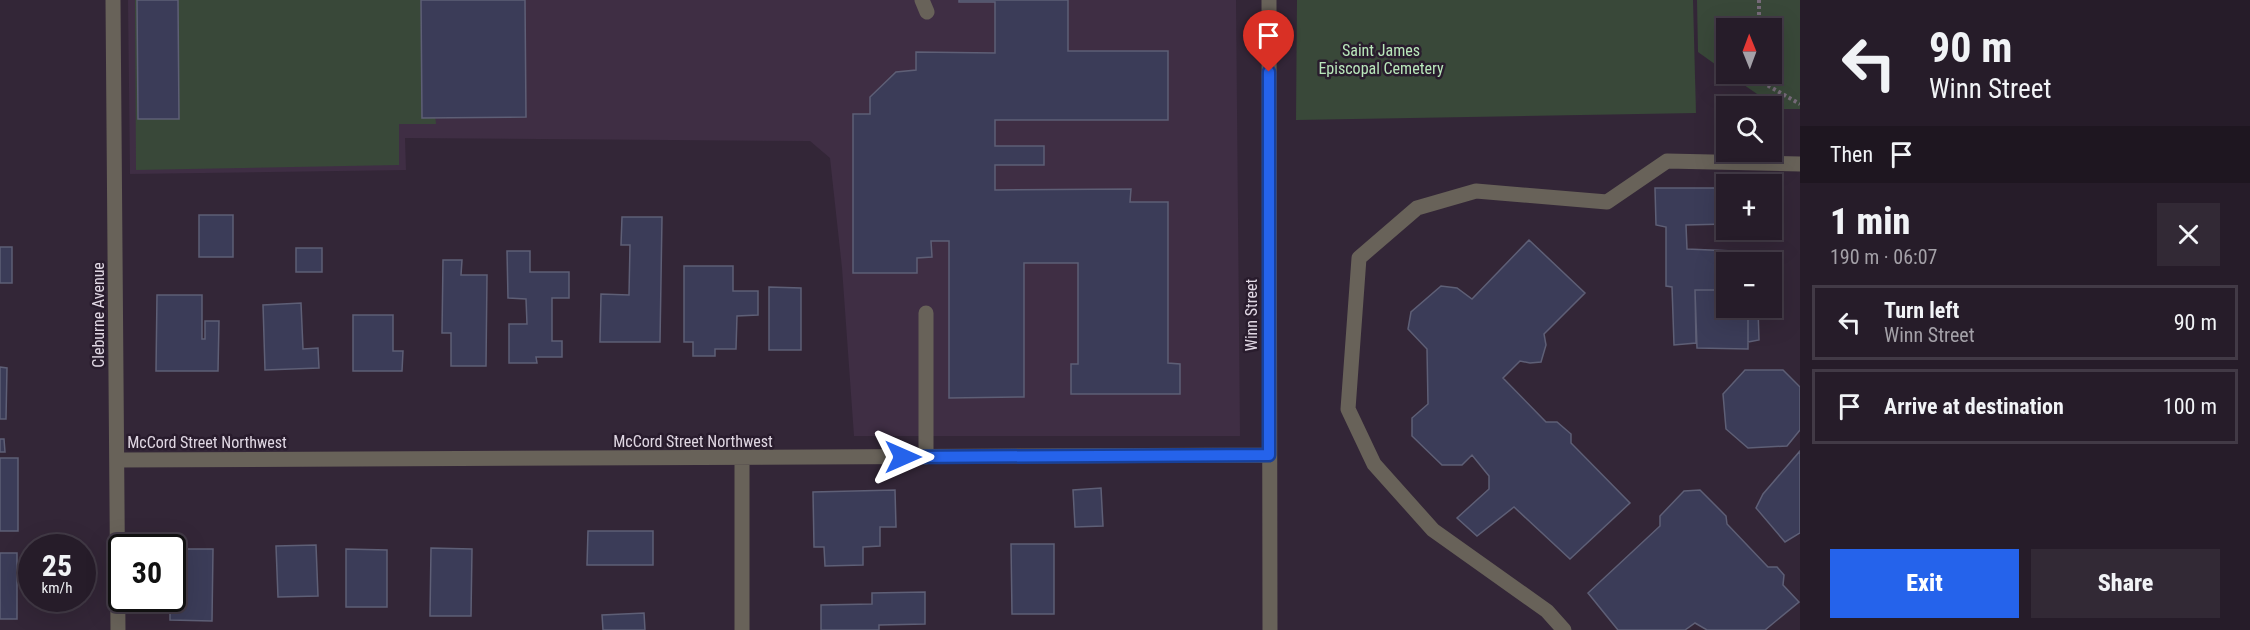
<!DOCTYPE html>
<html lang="en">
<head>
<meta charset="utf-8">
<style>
  body { margin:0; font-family:"Roboto Condensed",sans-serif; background:#322935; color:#f1f3f6; height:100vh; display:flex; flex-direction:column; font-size:22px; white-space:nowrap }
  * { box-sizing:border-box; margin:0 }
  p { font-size:20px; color:#a4a1a8 }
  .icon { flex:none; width:33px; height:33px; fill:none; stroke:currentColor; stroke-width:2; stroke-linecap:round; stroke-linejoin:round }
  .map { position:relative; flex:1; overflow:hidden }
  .panel { display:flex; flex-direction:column; background:#261c29; width:450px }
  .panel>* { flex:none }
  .banner { background:#261c29; color:#f1f3f6; overflow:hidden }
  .needle { width:39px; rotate:359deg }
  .tools { position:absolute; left:1716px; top:18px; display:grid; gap:12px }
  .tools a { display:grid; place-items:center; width:66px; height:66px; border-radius:0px; background:#261c29; box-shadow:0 6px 24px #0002,0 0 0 2px #423a46; font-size:30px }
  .speed { position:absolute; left:18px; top:534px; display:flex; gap:12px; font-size:30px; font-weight:700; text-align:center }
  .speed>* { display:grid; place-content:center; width:78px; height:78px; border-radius:50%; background:#261c29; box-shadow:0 6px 24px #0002,0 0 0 2px #423a46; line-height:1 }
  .speed small { font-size:15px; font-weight:400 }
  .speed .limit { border:3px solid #111; border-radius:9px; background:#fff; color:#111 }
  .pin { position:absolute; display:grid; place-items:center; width:51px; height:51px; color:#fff; margin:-62px -26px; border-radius:50% 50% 50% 0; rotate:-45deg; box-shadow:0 0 6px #0007 }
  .pin .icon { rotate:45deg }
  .me { position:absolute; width:66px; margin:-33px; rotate:90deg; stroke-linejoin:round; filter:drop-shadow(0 0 4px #0008) }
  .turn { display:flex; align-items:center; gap:21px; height:126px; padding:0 30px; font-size:27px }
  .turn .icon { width:78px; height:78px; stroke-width:2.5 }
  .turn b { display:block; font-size:42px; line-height:51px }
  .then { display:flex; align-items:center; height:57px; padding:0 30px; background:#0003; gap:12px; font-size:22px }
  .round { display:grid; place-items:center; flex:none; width:63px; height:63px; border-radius:0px; background:#322935 }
  .overview { display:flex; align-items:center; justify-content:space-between; height:102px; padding:0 30px }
  h1 { font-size:36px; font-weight:800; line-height:45px }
  .primary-button { display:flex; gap:12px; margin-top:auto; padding:12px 30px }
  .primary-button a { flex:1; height:69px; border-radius:0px; background:#2563eb; color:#fff; font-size:24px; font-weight:800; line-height:69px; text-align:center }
  .primary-button a+a { background:#322935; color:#f1f3f6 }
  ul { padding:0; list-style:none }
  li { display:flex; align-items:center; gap:18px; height:75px; margin:0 12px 9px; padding:0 18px; border:3px solid #423a46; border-radius:0px }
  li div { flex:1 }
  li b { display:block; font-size:22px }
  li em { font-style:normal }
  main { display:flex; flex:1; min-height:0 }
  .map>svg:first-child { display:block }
</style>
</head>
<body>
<main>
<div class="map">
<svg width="1800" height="630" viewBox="0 0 1800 630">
  <rect width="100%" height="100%" fill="#332637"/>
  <path fill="#3f2e44" d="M128,0H1236L1240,436H854L842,268L830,158L810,141L405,138L406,170L130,174Z"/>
  <path fill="#394839" d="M135,0H488L435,114L436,124H399V165L136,170Z
    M1297,0H1693L1696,113L1296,120Z
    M1697,0H1800V109H1779L1728,74H1772V28H1726V72L1698,52Z"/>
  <path fill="#3b3c58" stroke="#5e5f76" stroke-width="1.5" d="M137,0H178L179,119H138Z
    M421,0H525L526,117L422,118Z
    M959,0H1068V51H1168V120H995V146H1044V165H995V190L1131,189L1130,202H1168V363L1180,364V394H1071V364H1078V263H1024V397L949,398V241H931L932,257L917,258V273H853V114H870V97L896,72L916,70V52L995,53V2H959Z
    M1655,188H1726V224L1686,225L1687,249L1757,252V262H1726V290H1695L1696,343L1674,345L1672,287L1666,286V227L1656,225Z
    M199,215H233V257H199Z
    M622,217H662L660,342H600L601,294L629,295L630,245H621Z
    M1529,240L1585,293L1544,334L1546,345L1541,362L1530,363L1520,361L1503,378L1546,422H1557L1571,434V443L1630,503L1570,559L1514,507L1477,536L1457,518L1489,489V476L1472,455L1462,465H1442L1412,436V418L1428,404L1427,349L1408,329L1411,312L1441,286L1457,288L1472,299Z
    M0,247H12V283H0Z
    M296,248H322V272H296Z
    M507,251H530V272H569V298H552V341H562V357H536L537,363H509V324H527L526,299L508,298Z
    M443,260H462L461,275H487L486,366H451V333H442Z
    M684,266H733V291H758V315L737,316L736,349H715V356H693V342H684Z
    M769,287L801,288V350H769Z
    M1695,290H1726V308H1748V349L1697,348Z
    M157,295H202V339H205V321H219L218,371H156Z
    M301,303L303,349L318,348L319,368L265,370L263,305Z
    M1748,308H1758L1759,340L1748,342Z
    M353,315H393V351H403L402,371H353Z
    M0,367L7,368L6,419H0Z
    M1745,370H1783L1800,387V430L1787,446L1748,448L1726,429L1723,394Z
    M0,439H4L5,452H0Z
    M1800,451V533L1785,542L1756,508L1763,494Z
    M0,458H18V531H0Z
    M1101,488L1103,526L1075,527L1073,490Z
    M895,490L896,527H880V546L863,547V565L825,566L824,547H814L813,492Z
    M1700,490L1726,516L1727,524L1768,567H1777L1784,575L1783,585L1799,602L1765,630H1707L1695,623L1685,630H1618L1588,593L1660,526V516L1684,491Z
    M588,531H653V565H587Z
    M1011,544H1054V614H1012Z
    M316,545L318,596L278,597L276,546Z
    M431,548L472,549L471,616H430Z
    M172,549H213L212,621L170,620V598H172Z
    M346,549L387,550V607H346Z
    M0,553H17V619H0Z
    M925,592V624L879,625V630H821V605L872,604V593Z
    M644,613L645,630H603L602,615Z"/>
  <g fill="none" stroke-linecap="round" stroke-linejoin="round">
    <path stroke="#766a79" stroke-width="4" stroke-dasharray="3 3" stroke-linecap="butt" d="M1759,0V28
      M1766,74L1767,85L1800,104"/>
    <path stroke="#686259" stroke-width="15" d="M922,0L927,12
      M926,313V457
      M1564,630L1547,611L1433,530L1374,464L1348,409L1359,258L1417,208L1476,191L1607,202L1667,161L1800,164"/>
    <path stroke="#686259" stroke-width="15" d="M113,0L118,630
      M1269,0L1270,630
      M117,460L1269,455
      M742,630V459"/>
  </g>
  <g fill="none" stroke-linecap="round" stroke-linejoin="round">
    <defs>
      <path id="route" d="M903,457L1269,455V72"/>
    </defs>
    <use href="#route" stroke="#184099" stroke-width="15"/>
    <use href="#route" stroke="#2563eb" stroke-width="10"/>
  </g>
  <g text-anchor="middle" stroke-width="5" stroke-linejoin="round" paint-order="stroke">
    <g font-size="16" fill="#b9e7bb" stroke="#291c2d">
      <text x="1381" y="56">Saint James<tspan x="1381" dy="18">Episcopal Cemetery</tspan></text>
    </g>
    <g font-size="16" fill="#e0d7e3" stroke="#291c2d">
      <text transform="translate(98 315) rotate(-90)" y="6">Cleburne Avenue</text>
      <text transform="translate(1251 315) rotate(-90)" y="6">Winn Street</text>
      <text x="693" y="447">McCord Street Northwest</text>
      <text x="207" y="448">McCord Street Northwest</text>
    </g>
  </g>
</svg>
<div class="tools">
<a><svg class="needle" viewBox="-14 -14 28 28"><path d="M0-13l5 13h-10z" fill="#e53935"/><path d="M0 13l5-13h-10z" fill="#a4a1a8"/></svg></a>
<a><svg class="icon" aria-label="search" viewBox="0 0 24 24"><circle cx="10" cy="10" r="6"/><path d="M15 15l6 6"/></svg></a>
<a>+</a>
<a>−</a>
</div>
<div class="speed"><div>25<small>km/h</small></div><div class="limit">30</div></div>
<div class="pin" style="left:1269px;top:72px;background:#d93025"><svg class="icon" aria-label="arrive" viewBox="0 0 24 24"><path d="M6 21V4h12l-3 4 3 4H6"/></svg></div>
<svg class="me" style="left:903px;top:457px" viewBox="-20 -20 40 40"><path d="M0-17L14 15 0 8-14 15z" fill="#2563eb" stroke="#fff" stroke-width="4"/></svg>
</div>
<section class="panel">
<div class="banner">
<div class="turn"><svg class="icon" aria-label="left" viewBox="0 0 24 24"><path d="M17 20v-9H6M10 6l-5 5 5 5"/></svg><div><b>90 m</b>Winn Street</div></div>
<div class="then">Then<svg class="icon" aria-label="arrive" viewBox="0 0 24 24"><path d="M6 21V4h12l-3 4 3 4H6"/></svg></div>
</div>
<div class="overview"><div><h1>1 min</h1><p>190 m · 06:07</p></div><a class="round"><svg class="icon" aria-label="close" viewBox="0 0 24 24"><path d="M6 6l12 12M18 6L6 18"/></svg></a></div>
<ul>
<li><svg class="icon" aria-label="left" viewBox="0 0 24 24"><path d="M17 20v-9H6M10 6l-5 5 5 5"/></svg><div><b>Turn left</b><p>Winn Street</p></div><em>90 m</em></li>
<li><svg class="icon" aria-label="arrive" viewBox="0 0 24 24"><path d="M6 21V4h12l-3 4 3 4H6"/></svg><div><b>Arrive at destination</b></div><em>100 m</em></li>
</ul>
<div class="primary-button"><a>Exit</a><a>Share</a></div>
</section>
</main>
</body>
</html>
